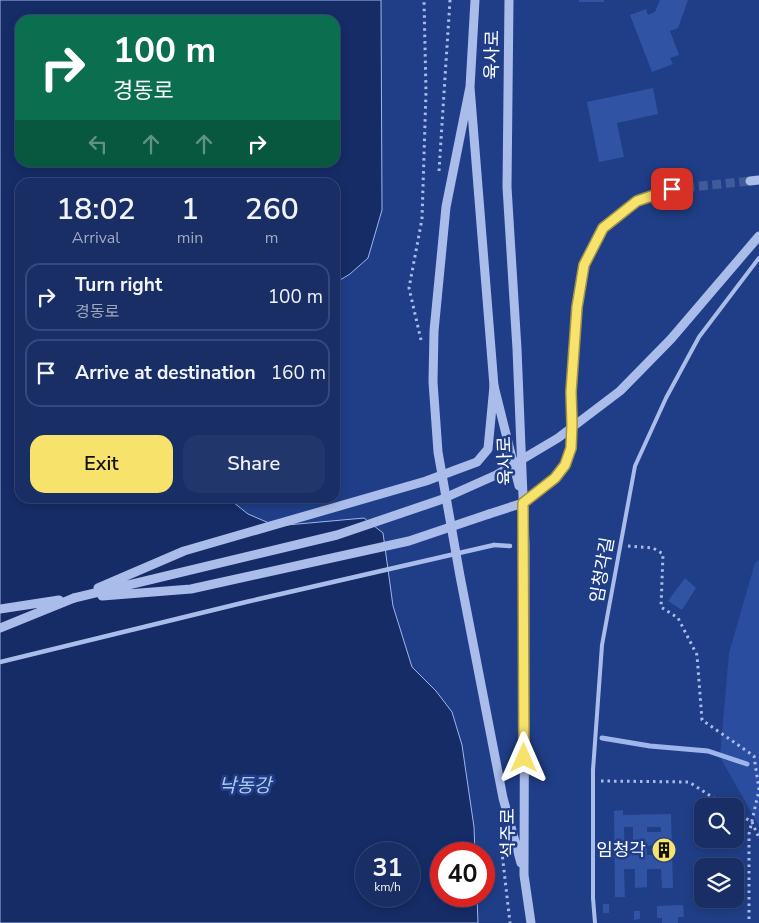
<!DOCTYPE html>
<html lang="en">
<head>
<meta charset="utf-8">
<style>
  body { margin:0; font-family:"Nunito Sans","Noto Sans KR",sans-serif; background:#21366b; color:#f1f3f6; height:100vh; display:flex; flex-direction:column; font-size:19px; white-space:nowrap }
  * { box-sizing:border-box; margin:0 }
  p { font-size:16px; color:#9fa8bf }
  .icon { flex:none; width:28px; height:28px; fill:none; stroke:currentColor; stroke-width:2; stroke-linecap:round; stroke-linejoin:round }
  .map { position:relative; flex:1; overflow:hidden }
  .side { position:absolute; left:15px; top:178px; width:325px; height:325px; display:flex; flex-direction:column; background:#182e65; border-radius:15px; box-shadow:0 2px 8px #0003,0 0 0 1px #364a79 }
  .side>* { flex:none }
  .top-card { position:absolute; left:15px; top:15px; width:325px; height:152px; border-radius:15px; box-shadow:0 2px 8px #0003,0 0 0 1px #364a79; background:#0b6e4f; color:#fff; overflow:hidden }
  .fabs { position:absolute; left:694px; top:798px; display:grid; gap:10px }
  .fabs a { display:grid; place-items:center; width:50px; height:50px; border-radius:10px; background:#182e65; box-shadow:0 2px 8px #0003,0 0 0 1px #364a79; font-size:25px }
  .speed { position:absolute; left:355px; top:842px; display:flex; gap:10px; font-size:25px; font-weight:700; text-align:center }
  .speed>* { display:grid; place-content:center; width:65px; height:65px; border-radius:50%; background:#182e65; box-shadow:0 2px 8px #0003,0 0 0 1px #364a79; line-height:1 }
  .speed small { font-size:12px; font-weight:400 }
  .speed .limit { border:8px solid #d22; background:#fff; color:#111 }
  .pin { position:absolute; display:grid; place-items:center; width:42px; height:42px; color:#fff; margin:-21px; border-radius:10px; box-shadow:0 2px 8px #0006 }
  .me { position:absolute; width:55px; margin:-28px; rotate:0deg; stroke-linejoin:round; filter:drop-shadow(0 0 4px #0008) }
  .turn { display:flex; align-items:center; gap:18px; height:105px; padding:0 15px; font-size:22px }
  .turn .icon { width:65px; height:65px; stroke-width:2.5 }
  .turn b { display:block; font-size:35px; line-height:42px }
  .lanes { display:flex; align-items:center; height:48px; padding:0 15px; background:#0003; justify-content:center; gap:25px; direction:ltr }
  .lanes .off { opacity:.35 }
  .eta { display:flex; justify-content:space-evenly; align-items:center; height:85px; text-align:center }
  .eta b { font-size:30px; font-weight:600; line-height:35px }
  .cta { display:flex; gap:10px; margin-top:auto; padding:10px 15px }
  .cta a { flex:1; height:58px; border-radius:15px; background:#f7e36b; color:#111; font-size:20px; font-weight:600; line-height:58px; text-align:center }
  .cta a+a { background:#21366b; color:#f1f3f6 }
  ul { padding:0; list-style:none }
  li { display:flex; align-items:center; gap:15px; height:68px; margin:0 10px 8px; padding:0 5px; border:2px solid #364a79; border-radius:15px }
  li div { flex:1 }
  li b { display:block; font-size:19px }
  li em { font-style:normal }
  .map>svg:first-child { display:block }
</style>
</head>
<body>
<div class="map">
<svg width="759" height="923" viewBox="0 0 759 923">
  <rect width="100%" height="100%" fill="#203e87"/>
  <path fill="#2a4d9f" d="M759,560V826L720,757L729,653L755,563Z"/>
  <path fill="#162c66" stroke="#9eb6eb" fill-rule="evenodd" d="M0,0H381L382,210L368,258L350,274L335,283V182H20V498H228L248,514L276,526L364,518L383,533L393,606L412,667L436,691L452,712L462,745L474,827L475,854H441V896H477L478,923H0ZM20,20H335V162H20ZM366,854H409V896H366Z"/>
  <g fill="none" stroke-linecap="round" stroke-linejoin="round">
    <path stroke="#9eb6eb" stroke-width="5" d="M602,738L650,746L708,751L747,764"/>
  </g>
  <path fill="#3053a4" fill-rule="evenodd" d="M579,0H604V2H579Z
    M660,0H688L678,28L670,31L679,55L670,58L673,64L652,72L630,15L646,9L648,15L655,12Z
    M653,88L658,114L617,123L624,157L599,162L587,102Z
    M685,578L696,588L682,610L668,601Z
    M623,810V815L671,814L673,888H662L661,869H647V887L635,888V869H624L625,897H615L614,811ZM624,827H633V854H625ZM647,827H661V832H647ZM657,845V855H647V846Z
    M603,904H609V913H603Z
    M683,905L684,917H678V923H662V918H657V906Z
    M634,911H640V919L634,920Z"/>
  <g fill="none" stroke-linecap="round" stroke-linejoin="round">
    <path stroke="#415b99" stroke-width="9" stroke-dasharray="9 4.5" stroke-linecap="butt" d="M672,189L750,181"/>
    <path stroke="#aabdea" stroke-width="3" stroke-dasharray="2.5 4" stroke-linecap="butt" d="M439,171L450,0
      M421,340L409,288L422,219L426,92L424,0
      M628,546L653,548L663,554L661,607L678,618L697,655L702,720L754,756L759,790L749,834V923
      M601,781L689,782L726,806
      M735,812L752,822L759,838
      M501,844L510,923"/>
    <path stroke="#aabdea" stroke-width="4" d="M595,923L593,898V770L602,645L635,466L666,398L699,337L759,258"/>
    <path stroke="#aabdea" stroke-width="4.5" d="M494,545L510,546"/>
    <path stroke="#aabdea" stroke-width="9" d="M475,0L470,87L494,386L519,486
      M509,0L507,187L517,349L525,545L524,875L531,923
      M470,87L446,207L434,331L433,382L438,452L460,576L503,798L521,863
      M750,181L759,180
      M489,514L523,503L555,478L565,465L571,448L572,425L571,392L577,307L584,265L603,228L637,201L672,189
      M0,609L59,600
      M0,628L74,598"/>
    <path stroke="#aabdea" stroke-width="4.5" d="M0,662L246,602L494,545"/>
    <path stroke="#aabdea" stroke-width="9" d="M98,588L184,551L426,481L477,462L488,449L494,386
      M102,596L191,589L409,541L489,514
      M74,598L337,535L440,500L496,475L558,438L620,391L671,339L759,236"/>
  </g>
  <g fill="none" stroke-linecap="round" stroke-linejoin="round">
    <defs>
      <path id="route" d="M524,758L523,503L555,478L565,465L571,448L572,424L571,392L577,307L584,265L603,228L637,201L672,189"/>
    </defs>
    <use href="#route" stroke="#a19446" stroke-width="12"/>
    <use href="#route" stroke="#f7e36b" stroke-width="9"/>
  </g>
  <defs>
    <symbol id="building-disc" viewBox="-11 -11 22 22"><circle r="9.5" fill="#f7e36b" stroke="#203e87"/><path d="M-4-6H4V6H1V3H-1V6H-4ZM-2.5-4.3h1.7v1.8h-1.7ZM.8-4.3h1.7v1.8H.8ZM-2.5-1h1.7V.8h-1.7ZM.8-1h1.7V.8H.8Z" fill="#111"/></symbol>
  </defs>
  <g fill-rule="evenodd">
    <use href="#building-disc" x="650" y="836" width="28" height="28"/>
  </g>
  <g text-anchor="middle" stroke-width="5" stroke-linejoin="round" paint-order="stroke">
    <g font-size="18" fill="#fff" stroke="#203e87">
      <text transform="translate(492 55) rotate(-89)" y="6">육사로</text>
      <text transform="translate(505 461) rotate(-92)" y="6">육사로</text>
      <text transform="translate(602 570) rotate(-80)" y="6">임청각길</text>
      <text transform="translate(508 833) rotate(-90)" y="6">석주로</text>
    </g>
    <g font-size="18" fill="#fff" stroke="#203e87" text-anchor="end">
      <text x="646" y="856">임청각</text>
    </g>
    <g font-size="19" font-style="italic" fill="#b5c8f1" stroke="#203e87">
      <text x="245" y="792">낙동강</text>
    </g>
  </g>
</svg>
<div class="fabs">
<a><svg class="icon" aria-label="search" viewBox="0 0 24 24"><circle cx="10" cy="10" r="6"/><path d="M15 15l6 6"/></svg></a>
<a><svg class="icon" aria-label="layers" viewBox="0 0 24 24"><path d="M12 4l9 5-9 5-9-5zM3 14l9 5 9-5"/></svg></a>
</div>
<div class="speed"><div>31<small>km/h</small></div><div class="limit">40</div></div>
<div class="pin" style="left:672px;top:189px;background:#d93025"><svg class="icon" aria-label="arrive" viewBox="0 0 24 24"><path d="M6 21V4h12l-3 4 3 4H6"/></svg></div>
<svg class="me" style="left:524px;top:758px" viewBox="-20 -20 40 40"><path d="M0-17L14 15 0 8-14 15z" fill="#f7e36b" stroke="#fff" stroke-width="4"/></svg>
<div class="top-card">
<div class="turn"><svg class="icon" aria-label="right" viewBox="0 0 24 24"><path d="M7 20v-9h11M14 6l5 5-5 5"/></svg><div><b>100 m</b>경동로</div></div>
<div class="lanes"><svg class="icon off" aria-label="left" viewBox="0 0 24 24"><path d="M17 20v-9H6M10 6l-5 5 5 5"/></svg><svg class="icon off" aria-label="ahead" viewBox="0 0 24 24"><path d="M12 20V5M6 11l6-6 6 6"/></svg><svg class="icon off" aria-label="ahead" viewBox="0 0 24 24"><path d="M12 20V5M6 11l6-6 6 6"/></svg><svg class="icon" aria-label="right" viewBox="0 0 24 24"><path d="M7 20v-9h11M14 6l5 5-5 5"/></svg></div>
</div>
<section class="side">
<div class="eta">
<div><b>18:02</b><p>Arrival</p></div>
<div><b>1</b><p>min</p></div>
<div><b>260</b><p>m</p></div>
</div>
<ul>
<li><svg class="icon" aria-label="right" viewBox="0 0 24 24"><path d="M7 20v-9h11M14 6l5 5-5 5"/></svg><div><b>Turn right</b><p>경동로</p></div><em>100 m</em></li>
<li><svg class="icon" aria-label="arrive" viewBox="0 0 24 24"><path d="M6 21V4h12l-3 4 3 4H6"/></svg><div><b>Arrive at destination</b></div><em>160 m</em></li>
</ul>
<div class="cta"><a>Exit</a><a>Share</a></div>
</section>
</div>
</body>
</html>
